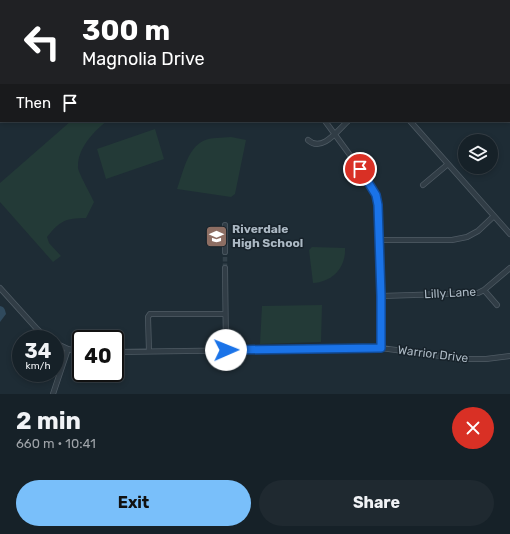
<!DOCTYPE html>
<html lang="en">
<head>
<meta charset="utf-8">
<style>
  body { margin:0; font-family:Rubik,sans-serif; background:#1f2930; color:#f1f3f6; height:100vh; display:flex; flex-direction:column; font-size:15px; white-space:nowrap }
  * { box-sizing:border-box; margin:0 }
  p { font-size:13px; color:#9ea3a8 }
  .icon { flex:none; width:22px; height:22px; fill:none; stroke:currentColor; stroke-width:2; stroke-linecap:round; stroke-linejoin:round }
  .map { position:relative; height:394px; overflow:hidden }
  .drawer { display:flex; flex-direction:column; background:#162128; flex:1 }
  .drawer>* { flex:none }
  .hud { position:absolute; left:0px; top:0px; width:510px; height:122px; box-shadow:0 2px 6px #0003,0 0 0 1px #353e45; background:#202124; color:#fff; overflow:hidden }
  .buttons { position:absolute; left:458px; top:134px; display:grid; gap:8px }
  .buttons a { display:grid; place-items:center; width:40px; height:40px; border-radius:50%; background:#162128; box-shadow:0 2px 6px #0003,0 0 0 1px #353e45; font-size:20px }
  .speed { position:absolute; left:12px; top:330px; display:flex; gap:8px; font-size:20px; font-weight:700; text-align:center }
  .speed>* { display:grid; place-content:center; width:52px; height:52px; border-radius:50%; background:#162128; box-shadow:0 2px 6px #0003,0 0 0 1px #353e45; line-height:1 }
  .speed small { font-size:10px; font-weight:400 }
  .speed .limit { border:2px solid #111; border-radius:6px; background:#fff; color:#111 }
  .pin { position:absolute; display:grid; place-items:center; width:34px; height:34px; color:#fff; margin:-17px; border:2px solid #fff; border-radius:50%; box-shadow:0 1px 4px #0007 }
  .me { position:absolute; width:44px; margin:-22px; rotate:89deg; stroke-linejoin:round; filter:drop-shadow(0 0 3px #0008) }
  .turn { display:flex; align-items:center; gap:14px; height:84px; padding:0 16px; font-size:18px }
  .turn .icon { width:52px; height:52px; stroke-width:2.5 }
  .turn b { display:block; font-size:28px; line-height:34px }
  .then { display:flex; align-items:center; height:38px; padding:0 16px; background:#0003; gap:8px; font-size:15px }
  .round { display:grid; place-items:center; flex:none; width:42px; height:42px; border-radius:21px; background:#1f2930 }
  .head { display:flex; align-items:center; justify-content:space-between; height:68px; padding:0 16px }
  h1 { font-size:24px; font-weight:700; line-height:30px }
  .button { display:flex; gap:8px; margin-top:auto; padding:8px 16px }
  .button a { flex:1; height:46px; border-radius:24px; background:#79bffa; color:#111; font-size:16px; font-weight:700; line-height:46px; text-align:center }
  .button a+a { background:#1f2930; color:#f1f3f6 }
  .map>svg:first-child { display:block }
</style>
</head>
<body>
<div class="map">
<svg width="510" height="394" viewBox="0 0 510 394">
  <rect width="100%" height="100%" fill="#1e2c35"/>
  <path fill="#233a37" d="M0,0H297L1,1L0,9Z
    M71,121H107C93,132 77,149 78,168C79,174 91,195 94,202L86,218C65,218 60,221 47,237L49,243L61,256L53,262L0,202V183Z
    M155,129L164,159L106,179L97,149Z
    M231,137L246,140L235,194L231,197L177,189C183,173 187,149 203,141C211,137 222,138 231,137Z
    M312,247L345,248C346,267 333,282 313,283L309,250Z
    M322,305L321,342L260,344L262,306Z"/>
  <path fill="#304a5d" d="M0,306C5,307 5,310 6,314L0,322Z"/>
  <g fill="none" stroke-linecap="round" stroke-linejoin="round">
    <path stroke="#33414a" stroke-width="4.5" stroke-dasharray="4.5 2" stroke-linecap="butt" d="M225,268V252"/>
    <defs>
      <path id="minor" d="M501,0L502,1
        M474,1L475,0
        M509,10L510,11
        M325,121L369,181L376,195L378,205L380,240L381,348
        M410,121L510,234
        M308,140C322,153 338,130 348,121
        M423,185L448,164
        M380,240H452L467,237L478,231L494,216
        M225,252V225
        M225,268L226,350
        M0,288L37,329L48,339
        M484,290L497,305
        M381,296L478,293L484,290L510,268
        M55,343L68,349L81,352
        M149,351L148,317L150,314H225
        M115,352L381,348L463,359H486L510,356
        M53,394L68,349"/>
    </defs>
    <use href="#minor" stroke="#4f5b64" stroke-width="6"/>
    <use href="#minor" stroke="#313d46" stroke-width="4.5"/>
  </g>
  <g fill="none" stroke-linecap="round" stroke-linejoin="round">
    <defs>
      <path id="route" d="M226,350L381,348V296L378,205L376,195L360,169"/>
    </defs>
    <use href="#route" stroke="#114b97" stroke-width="10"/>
    <use href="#route" stroke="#1a73e8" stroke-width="7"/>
  </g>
  <defs>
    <symbol id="school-square" viewBox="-11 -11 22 22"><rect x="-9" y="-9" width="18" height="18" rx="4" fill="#8d6e63" stroke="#17222a"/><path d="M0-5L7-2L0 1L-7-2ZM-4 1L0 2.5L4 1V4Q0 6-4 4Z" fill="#fff"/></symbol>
  </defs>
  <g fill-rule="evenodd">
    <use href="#school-square" x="204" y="224" width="25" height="25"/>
  </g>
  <g text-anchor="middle" stroke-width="3" stroke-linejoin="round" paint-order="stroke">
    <g font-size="12" font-weight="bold" fill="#abb8c3" stroke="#17222a" text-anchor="start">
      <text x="232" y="233">Riverdale<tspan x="232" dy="14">High School</tspan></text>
    </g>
    <g font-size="12" fill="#abb8c3" stroke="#17222a">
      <text transform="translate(450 293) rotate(-3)" y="4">Lilly Lane</text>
      <text transform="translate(433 354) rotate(7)" y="4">Warrior Drive</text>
    </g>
  </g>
</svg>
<div class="buttons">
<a><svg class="icon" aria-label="layers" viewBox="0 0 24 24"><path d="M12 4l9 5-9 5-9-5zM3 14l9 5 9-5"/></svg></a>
</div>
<div class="speed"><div>34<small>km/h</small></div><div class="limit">40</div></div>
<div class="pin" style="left:360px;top:169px;background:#d93025"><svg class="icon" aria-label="arrive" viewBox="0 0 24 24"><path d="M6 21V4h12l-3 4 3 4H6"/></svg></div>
<svg class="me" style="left:226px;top:350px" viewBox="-20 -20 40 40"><circle r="19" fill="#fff"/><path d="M0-13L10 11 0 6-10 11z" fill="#1a73e8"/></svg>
<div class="hud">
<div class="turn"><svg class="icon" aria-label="left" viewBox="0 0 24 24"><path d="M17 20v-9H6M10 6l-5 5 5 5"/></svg><div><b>300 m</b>Magnolia Drive</div></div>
<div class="then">Then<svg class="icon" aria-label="arrive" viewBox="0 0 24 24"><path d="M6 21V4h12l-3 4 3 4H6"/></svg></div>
</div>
</div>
<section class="drawer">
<div class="head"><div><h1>2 min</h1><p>660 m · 10:41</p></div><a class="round" style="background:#d93025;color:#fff"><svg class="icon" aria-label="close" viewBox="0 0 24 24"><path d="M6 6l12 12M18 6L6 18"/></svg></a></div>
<div class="button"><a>Exit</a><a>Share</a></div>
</section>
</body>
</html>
